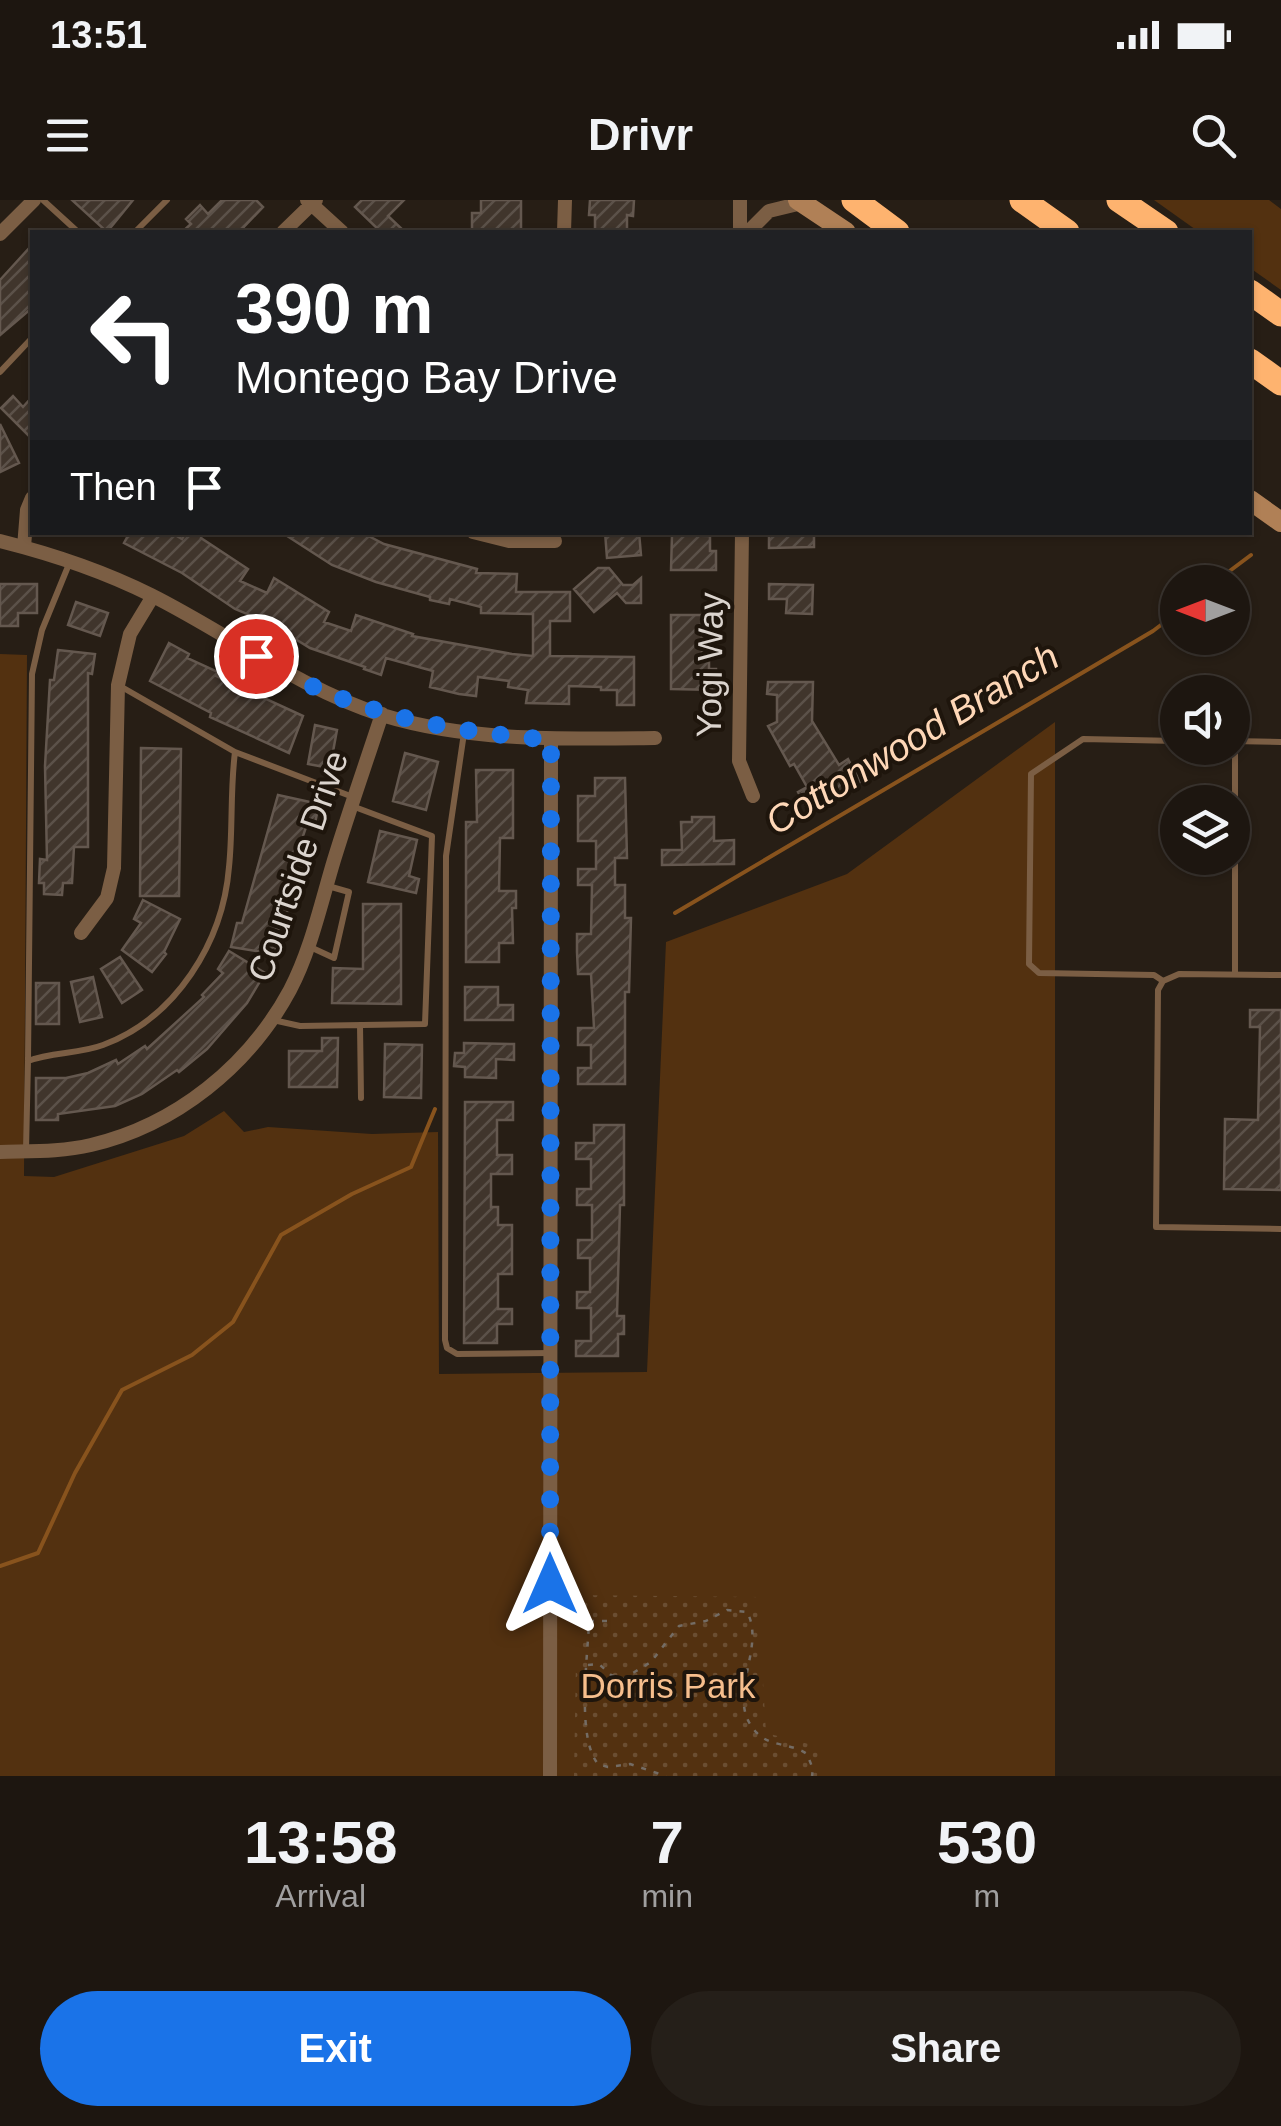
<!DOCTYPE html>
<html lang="en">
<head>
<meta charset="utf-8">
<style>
  body { margin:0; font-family:Helvetica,sans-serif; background:#251f19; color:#f1f3f6; height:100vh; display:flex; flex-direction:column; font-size:38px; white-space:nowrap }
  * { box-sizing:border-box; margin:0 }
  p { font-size:32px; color:#a09f9f }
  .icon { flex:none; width:55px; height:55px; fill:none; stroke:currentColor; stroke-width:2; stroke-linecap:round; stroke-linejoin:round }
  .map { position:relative; height:1576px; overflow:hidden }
  .sheet { display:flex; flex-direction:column; background:#1d1610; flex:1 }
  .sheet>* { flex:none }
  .top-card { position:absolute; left:30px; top:30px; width:1222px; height:305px; border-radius:0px; box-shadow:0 2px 8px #0004,0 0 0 2px #3b3530; background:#202124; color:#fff; overflow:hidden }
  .needle { width:65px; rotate:270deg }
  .controls { position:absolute; left:1160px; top:365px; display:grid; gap:20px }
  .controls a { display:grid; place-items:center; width:90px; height:90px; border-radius:50%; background:#1d1610; box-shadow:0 2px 8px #0004,0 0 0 2px #3b3530; font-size:50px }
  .pin { position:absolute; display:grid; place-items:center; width:85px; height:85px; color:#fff; margin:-42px; border:5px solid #fff; border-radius:50%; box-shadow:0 2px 10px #0007 }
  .me { position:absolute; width:110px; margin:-55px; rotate:0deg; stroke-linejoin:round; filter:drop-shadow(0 0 8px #0008) }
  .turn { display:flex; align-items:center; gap:35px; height:210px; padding:0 40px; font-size:45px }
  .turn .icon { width:130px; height:130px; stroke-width:2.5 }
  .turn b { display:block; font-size:70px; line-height:85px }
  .then { display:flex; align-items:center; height:95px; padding:0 40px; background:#0003; gap:20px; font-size:38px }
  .eta { display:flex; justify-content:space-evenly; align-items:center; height:170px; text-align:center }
  .eta b { font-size:60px; font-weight:600; line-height:70px }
  .button { display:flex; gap:20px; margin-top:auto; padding:20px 40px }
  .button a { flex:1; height:115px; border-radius:60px; background:#1a73e8; color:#fff; font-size:40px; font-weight:600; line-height:115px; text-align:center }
  .button a+a { background:#251f19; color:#f1f3f6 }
  .status { display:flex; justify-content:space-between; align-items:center; height:70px; padding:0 50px; background:#1d1610; direction:ltr }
  .status svg { height:28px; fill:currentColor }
  header { display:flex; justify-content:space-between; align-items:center; height:130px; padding:0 40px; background:#1d1610; font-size:45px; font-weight:600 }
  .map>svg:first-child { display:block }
</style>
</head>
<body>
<div class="status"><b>13:51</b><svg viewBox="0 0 49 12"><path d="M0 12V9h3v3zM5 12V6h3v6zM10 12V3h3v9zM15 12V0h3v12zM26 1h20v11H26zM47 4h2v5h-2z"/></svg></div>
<header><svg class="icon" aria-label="menu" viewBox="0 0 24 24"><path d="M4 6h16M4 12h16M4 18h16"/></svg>Drivr<svg class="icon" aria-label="search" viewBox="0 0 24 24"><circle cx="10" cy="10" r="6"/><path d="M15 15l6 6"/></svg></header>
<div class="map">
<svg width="1281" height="1576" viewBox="0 0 1281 1576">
  <defs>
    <pattern id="park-dots" width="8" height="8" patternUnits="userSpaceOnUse" patternTransform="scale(2.5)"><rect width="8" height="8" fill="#533110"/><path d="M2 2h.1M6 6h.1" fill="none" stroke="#6b4e32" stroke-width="1.8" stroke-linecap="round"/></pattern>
    <pattern id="building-hatch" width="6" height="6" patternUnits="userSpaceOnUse" patternTransform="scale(2.5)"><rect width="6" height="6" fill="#40352c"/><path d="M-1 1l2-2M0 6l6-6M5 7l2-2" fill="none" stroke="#5b5149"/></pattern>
  </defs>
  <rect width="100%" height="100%" fill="#271e15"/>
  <path fill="#533110" d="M1154,0H1269L1281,9V90L1250,68V32H1199Z
    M0,454L27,455L24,976L54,977L184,936L224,911L244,932L268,927L372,934L438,932L439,1174L647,1172L666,742L847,674L1055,522V1576H0Z"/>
  <path fill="url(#park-dots)" d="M570,1395L758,1397L766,1533L824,1548L817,1576H574L576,1460L582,1459L583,1417L577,1416V1406L570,1405Z"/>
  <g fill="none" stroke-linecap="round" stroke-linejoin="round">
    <path stroke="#88531d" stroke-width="4" d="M1215,382L1251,355
      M675,713L1153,431L1178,412
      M0,1366L38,1353L75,1273L122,1190L192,1155L233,1122L281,1035L352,994L411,967L435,909"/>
  </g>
  <path fill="url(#building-hatch)" stroke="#64584f" stroke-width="2.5" d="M72,0H133L107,32Z
    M222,0H256L263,7L239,32H182L191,24L186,19L200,5L208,14Z
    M362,0H404L388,16L405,32H381L355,7Z
    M481,0H521V30H472V13H481Z
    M590,0H634L633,16L627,15V32H595V15H589Z
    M32,45V108L0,135V80Z
    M13,196L23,207L32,197V239L1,208Z
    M0,224L19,263L0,272Z
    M130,332H170L182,339L186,332H204L201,338L248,369L240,381L267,393L274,378L329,412L324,422L351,431L356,415L413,434L412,436L512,454L533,456V414L481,413V407L450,399L449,404L430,400V397L376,382L332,365L281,332H361L384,344L477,369L476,373L517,374L516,392H570V421H550V456L634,457V505H617V490H601V487L569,486V504L526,503L528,490L508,487L509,481L478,477L476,496L459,494L430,487L433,471L386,458L381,475L364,469L365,467L310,448L271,424L235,409L182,373L124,343Z
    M605,332H639L641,355L607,358Z
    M769,332H814V347L769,348Z
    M672,335L710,336V351H716V370H671Z
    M598,368H609L623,385H633L641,378V403H626L617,393L594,412L574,389Z
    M0,384H37V413H18V426H0Z
    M769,384L813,385L812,414L786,413L787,399H769Z
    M76,402L108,413L100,436L68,425Z
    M671,415H716V431L702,430V454L709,455V469H716V490L671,489Z
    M169,443L189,454L187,458L218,472L216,476L303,516L289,553L210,517L211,513L150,481Z
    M58,450L95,454L92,474L88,473V647H74L72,683H63L62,695L44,694V683H39L40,659L47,660L45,566L50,480H54Z
    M768,482H813L812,521L839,565L848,559L860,582L808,610L798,592L807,587L794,564L790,566L768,526L777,522V495L767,494Z
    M315,525L337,530L330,568L308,564Z
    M141,548L181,549L179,696H140Z
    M405,553L438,562L426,610L393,601Z
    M476,570H513V638H500L499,691H516V708H512L513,743H499V762H466V622H477Z
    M595,578H625L627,658H615V685H625V718H631L629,792H625V884H578V868H591V845H578V828H594L591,774H578L577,752V734H591L592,685H578V669H596V641H578V596H595Z
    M278,595L319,604L314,628L306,627L292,669L299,671L283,726L279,725L275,754L231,747L237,723H242Z
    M692,617H714V641L734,640V664L662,665V650H682L681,622H692Z
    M380,631L417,640L409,676L419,679L416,693L368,682Z
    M143,700L180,719L164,752L166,754L152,772L122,750L141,723L134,719Z
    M363,704H401V804L332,803L333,768L363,769Z
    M229,751L265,773L247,803L207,849L179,872L177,870L142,894L115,906L58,914V920H36V878H66L88,873L116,860L118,864L145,846L147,849L204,797L202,795L223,773L218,769Z
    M120,757L142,790L122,803L101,769Z
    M93,777L102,817L80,822L71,782Z
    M36,783H59V824H36Z
    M465,787H498V805H513V820H465Z
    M1250,810H1281V990L1224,989L1225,919L1258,920L1260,827H1250Z
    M322,838H338L337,887H289V851H322Z
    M464,843L514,844V860L496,859V878L465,877V867L454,866L455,853H464Z
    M385,844L422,845L421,898L384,897Z
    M465,902H513V920H497V955H512V974H491V1007H498V1025H512V1074H498V1109H512V1124H497V1143H464Z
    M594,925H624V1005H620L617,1116H624V1134H618V1156H576V1141H591V1108H577V1092H590V1058H578V1040H592V1005H577V989H591V959H576V943H594Z"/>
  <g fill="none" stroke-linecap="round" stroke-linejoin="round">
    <path stroke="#746c64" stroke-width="2.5" stroke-dasharray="5 8" stroke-linecap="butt" d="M607,1421H589C588,1456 576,1537 598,1564L608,1567L630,1564L666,1576
      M588,1465L599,1464L611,1475L623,1479L651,1462L679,1426L706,1421L727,1410L747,1412C767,1448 723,1499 757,1533C770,1547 792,1543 807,1554L813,1569L812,1576"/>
    <path stroke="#7b5e44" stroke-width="6" d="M43,0L78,32
      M135,32L167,0
      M0,172L32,138
      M120,486L235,552
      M464,533L446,656L445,1140L447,1148L457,1154L551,1153
      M1232,541L1281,542
      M308,746L334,758L349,692L328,686
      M1235,774V542
      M1281,775L1179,774L1163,781L1158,790L1156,1027L1281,1029
      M1163,781L1154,775L1039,773L1029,764L1031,574L1083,539L1178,541
      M273,820L300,826L425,824L432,636L352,606
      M360,825L361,898
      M28,860L32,474L42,430L69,364
      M26,950L28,861C51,852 79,854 103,845C176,818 223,742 229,667C233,629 230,591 235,552L353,597"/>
    <path stroke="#7b5e44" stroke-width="14" d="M307,0L342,32
      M740,0V32
      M283,32L316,0
      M564,32L565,0
      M748,32L769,11L802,3
      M0,34L34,0
      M473,332L509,341H555
      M742,332L739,561L753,596
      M0,341C52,354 103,371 151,395C229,434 298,488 382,515C470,542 564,539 655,538
      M24,347L27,310L32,298
      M81,733L107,698L114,668L118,485L130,434L153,396
      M0,952C31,951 61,952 91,945C176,925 249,866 290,790C311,750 321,703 334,660C349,611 366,563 382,514
      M550,1576L551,540"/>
    <path stroke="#b08056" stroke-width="20" d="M798,0L846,32
      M1250,300L1281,322"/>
    <path stroke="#feb36f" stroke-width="25" d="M854,0L897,32
      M1022,0L1067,32
      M1119,0L1166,32
      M1250,92L1281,114
      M1250,161L1281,183"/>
  </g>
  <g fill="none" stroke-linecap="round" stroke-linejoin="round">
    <path stroke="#1a73e8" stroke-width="18" stroke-dasharray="0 32.4" d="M256,456C352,515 441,530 551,540L550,1384"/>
  </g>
  <g text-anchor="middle" stroke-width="8" stroke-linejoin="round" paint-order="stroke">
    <g font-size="35" fill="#dbd4ce" stroke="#1e150c">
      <text transform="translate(710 465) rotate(-89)" y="12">Yogi Way</text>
      <text transform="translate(298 666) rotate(-71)" y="12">Courtside Drive</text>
    </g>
    <g font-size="35" fill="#f6be8d" stroke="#1e150c">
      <text x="668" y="1498">Dorris Park</text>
    </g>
    <g font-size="38" font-style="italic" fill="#fed7b7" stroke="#1e150c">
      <text transform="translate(912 539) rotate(-31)" y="13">Cottonwood Branch</text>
    </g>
  </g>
</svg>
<div class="controls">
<a><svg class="needle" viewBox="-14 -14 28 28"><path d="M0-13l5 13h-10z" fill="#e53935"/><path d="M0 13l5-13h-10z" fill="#a09f9f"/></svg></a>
<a><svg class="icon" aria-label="sound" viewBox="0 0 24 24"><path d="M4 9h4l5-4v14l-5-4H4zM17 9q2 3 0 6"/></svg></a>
<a><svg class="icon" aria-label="layers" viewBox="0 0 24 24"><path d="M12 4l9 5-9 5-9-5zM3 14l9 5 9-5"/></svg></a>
</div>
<div class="pin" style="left:256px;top:456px;background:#d93025"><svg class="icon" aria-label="arrive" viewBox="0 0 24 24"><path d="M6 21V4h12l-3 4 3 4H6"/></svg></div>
<svg class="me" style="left:550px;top:1384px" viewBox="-20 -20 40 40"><path d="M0-17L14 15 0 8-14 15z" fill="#1a73e8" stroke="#fff" stroke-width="4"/></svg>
<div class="top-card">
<div class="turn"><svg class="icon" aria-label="left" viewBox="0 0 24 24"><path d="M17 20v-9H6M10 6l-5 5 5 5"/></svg><div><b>390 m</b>Montego Bay Drive</div></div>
<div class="then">Then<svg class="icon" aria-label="arrive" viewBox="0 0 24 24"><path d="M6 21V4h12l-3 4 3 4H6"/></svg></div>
</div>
</div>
<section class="sheet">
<div class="eta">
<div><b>13:58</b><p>Arrival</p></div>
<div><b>7</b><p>min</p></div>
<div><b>530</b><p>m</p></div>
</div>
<div class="button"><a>Exit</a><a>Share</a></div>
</section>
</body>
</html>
